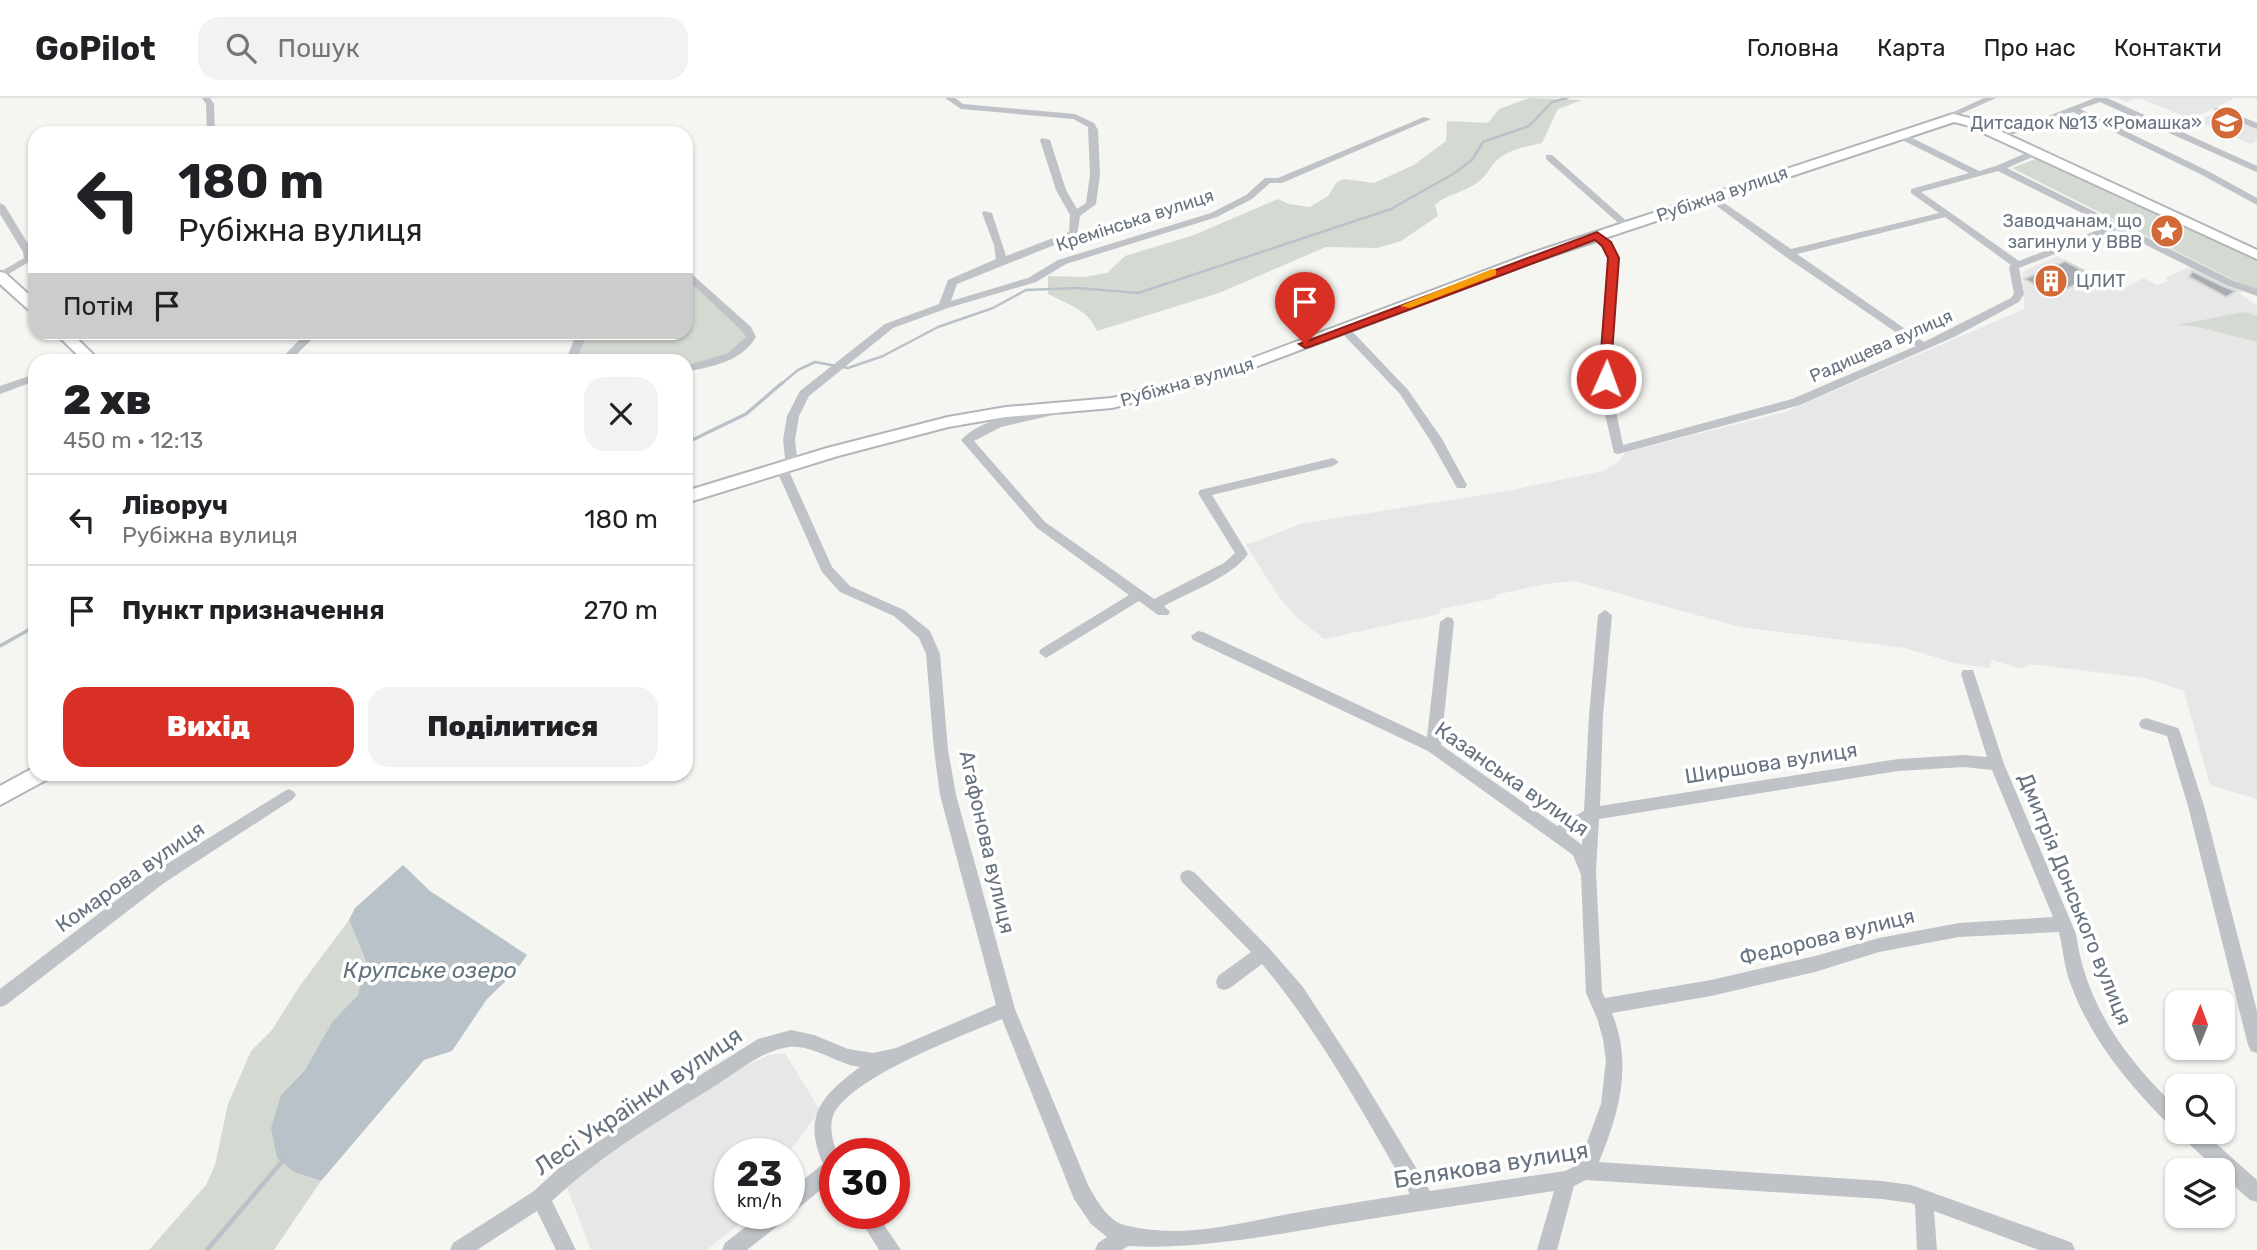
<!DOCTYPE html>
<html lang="uk">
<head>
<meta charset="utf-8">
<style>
  body { margin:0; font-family:Rubik,sans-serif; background:#f2f2f2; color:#202124; height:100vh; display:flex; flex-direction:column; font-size:26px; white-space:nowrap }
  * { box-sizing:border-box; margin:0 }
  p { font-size:23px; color:#757577 }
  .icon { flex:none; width:38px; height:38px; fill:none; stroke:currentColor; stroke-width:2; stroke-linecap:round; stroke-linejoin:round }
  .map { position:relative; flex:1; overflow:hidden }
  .panel { position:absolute; left:28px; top:256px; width:665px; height:427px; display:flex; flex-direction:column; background:#fff; border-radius:21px; box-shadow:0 2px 5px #0004 }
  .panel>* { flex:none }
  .banner { position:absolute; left:28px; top:28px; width:665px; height:214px; border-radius:21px; box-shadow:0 2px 5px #0004; background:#fff; color:#202124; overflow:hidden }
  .needle { width:46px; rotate:1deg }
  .tools { position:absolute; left:2165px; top:892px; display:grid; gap:14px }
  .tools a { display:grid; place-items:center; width:70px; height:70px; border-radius:14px; background:#fff; box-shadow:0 2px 5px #0004; font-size:35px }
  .speed { position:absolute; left:714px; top:1040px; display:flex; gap:14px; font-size:35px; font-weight:700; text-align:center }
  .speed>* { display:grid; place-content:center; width:91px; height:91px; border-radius:50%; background:#fff; box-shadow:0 2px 5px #0004; line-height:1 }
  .speed small { font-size:18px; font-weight:400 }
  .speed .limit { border:10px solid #d22; background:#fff; color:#111 }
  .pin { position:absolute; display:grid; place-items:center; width:60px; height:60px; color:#fff; margin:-72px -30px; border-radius:50% 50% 50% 0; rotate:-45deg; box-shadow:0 0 7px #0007 }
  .pin .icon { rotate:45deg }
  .me { position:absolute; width:77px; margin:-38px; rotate:2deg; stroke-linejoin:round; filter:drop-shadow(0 0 5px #0008) }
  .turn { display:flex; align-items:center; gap:24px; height:147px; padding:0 35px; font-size:32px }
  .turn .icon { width:91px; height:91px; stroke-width:2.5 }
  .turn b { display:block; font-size:49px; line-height:60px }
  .then { display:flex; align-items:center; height:66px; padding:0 35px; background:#0003; gap:14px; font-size:26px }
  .round { display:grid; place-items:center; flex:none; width:74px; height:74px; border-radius:21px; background:#f2f2f2 }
  .headline { display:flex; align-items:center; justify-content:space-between; height:119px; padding:0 35px }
  h1 { font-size:42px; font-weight:800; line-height:52px }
  .primary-button { display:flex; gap:14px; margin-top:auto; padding:14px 35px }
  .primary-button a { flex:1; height:80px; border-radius:21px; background:#d93025; color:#fff; font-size:28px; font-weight:800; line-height:80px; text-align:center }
  .primary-button a+a { background:#f2f2f2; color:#202124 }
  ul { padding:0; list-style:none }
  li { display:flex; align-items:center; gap:21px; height:91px; padding:0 35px; border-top:2px solid #e0e0e0 }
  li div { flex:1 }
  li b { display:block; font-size:26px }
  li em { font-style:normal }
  header { display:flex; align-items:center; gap:42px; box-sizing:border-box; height:98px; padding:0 35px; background:#fff; border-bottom:2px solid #e0e0e0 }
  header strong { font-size:33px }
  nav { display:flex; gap:38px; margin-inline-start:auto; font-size:24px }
  .search { width:490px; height:63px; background:#f2f2f2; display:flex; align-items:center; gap:18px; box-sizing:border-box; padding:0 24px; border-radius:21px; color:#757577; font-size:26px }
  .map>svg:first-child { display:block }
</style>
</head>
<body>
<header>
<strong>GoPilot</strong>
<div class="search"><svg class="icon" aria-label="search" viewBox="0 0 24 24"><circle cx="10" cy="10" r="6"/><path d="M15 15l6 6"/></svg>Пошук</div>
<nav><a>Головна</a><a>Карта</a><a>Про нас</a><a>Контакти</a></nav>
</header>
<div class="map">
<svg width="2257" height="1152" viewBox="0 0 2257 1152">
  <rect width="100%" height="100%" fill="#f5f5f2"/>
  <path fill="#e6e7e6" d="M2117,0H2235L2217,9L2257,26V43L2251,46L2197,23L2216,15L2212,11L2191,21L2139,0L2126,4Z
    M2057,158L2122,191L2144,180L2157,187L2169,183L2165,180L2192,168L2243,193L2240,196L2257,208V701L2210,687L2184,593L2145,580L2029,566L2022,571L1992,562L1989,570L1954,565L1905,550L1740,529L1574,483L1545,486L1495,497L1496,500L1440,511V516L1324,541L1300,522L1280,501L1246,447L1301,426L1512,392L1603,373L1619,363L1626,354L1785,314L2024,211L2023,174Z
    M785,955L820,1012L790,1053L804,1076L789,1087V1055H730V1115H754L706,1152H591L566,1087L718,981L769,957Z"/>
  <path fill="#d4dad2" d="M1529,0L1582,2L1558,11L1542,45C1526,49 1509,51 1496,63C1487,72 1488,78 1474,87C1461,95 1447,96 1435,107L1438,118L1401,143L1377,150L1326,149L1219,195L1097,233C1089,212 1067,206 1048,196V178L1084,179L1107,175L1125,158L1194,137L1278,101L1289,106L1310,109L1328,98L1337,84L1344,81L1374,85L1414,67L1446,43L1447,23L1488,25L1499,11Z
    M2038,60L2257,162V191L2249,190L2012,70Z
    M686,176L748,237L734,253L686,269V262H575L586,235L686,234Z
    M2244,214L2257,218V244L2195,228L2177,227Z
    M349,822L366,863L358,897L332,924L305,972L281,997L294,1074L321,1083L274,1152H149L206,1087L215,1067L228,1006L251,953L272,932L299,889Z"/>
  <path fill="#b9c2c8" d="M403,767L430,793L527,857L515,874L487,901L452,953L424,962L321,1083L294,1074L277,1060L271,1030L281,997L305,972L332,924L358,897L366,863L349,822L355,810Z"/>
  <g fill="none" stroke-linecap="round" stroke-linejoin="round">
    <path stroke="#b9c2c8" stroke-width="2.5" d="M780,287L798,272L815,264L848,270L883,258L938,229L993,210L1026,192L1078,190L1138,195L1391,111L1453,76L1472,62L1483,44L1529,28L1552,4L1567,0"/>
    <path stroke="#b9c2c8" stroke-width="3.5" d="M686,345L746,316L782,285
      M0,548L32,530L35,525"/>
    <path stroke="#b9c2c8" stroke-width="4.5" d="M207,1152L285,1060"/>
  </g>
  <path fill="#a7adb2" stroke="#d7d7d5" stroke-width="2" d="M2065,163L2094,178L2054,197L2024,181Z
    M2192,173L2225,189L2236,193L2226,199L2189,179Z"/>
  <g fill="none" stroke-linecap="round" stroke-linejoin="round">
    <defs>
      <path id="secondary" d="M1953,16L1974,21L2257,152V161L1966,27L1954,24L1539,162L1223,281L1112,310L1006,319L948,329L838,358L686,405V393L827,350L948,319L1006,309L1112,300L1213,275L1529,156Z
        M0,174L5,175L35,202V214L30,213L0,186Z
        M54,234H70L99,262H83Z
        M35,669V676H49L46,682L0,707V688Z"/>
    </defs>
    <use href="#secondary" stroke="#b2b6ba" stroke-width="4"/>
    <path fill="#bfc2c6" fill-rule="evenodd" d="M202,0H210L214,6L215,35H207L206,6Z
      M945,0H955L963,6L1075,16L1094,25L1098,32L1100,77L1096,106L1080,118L1077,138L957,186L951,203L1028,180L1058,162L1211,115L1246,97L1265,80H1278L1424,19L1431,21L1282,85H1270L1252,101L1217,119L1066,166L1036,184L948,210L893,230L809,298L799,318L795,342L798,368L796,371H788L832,469L850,488L904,512L930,533L940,556L948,652L956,697L1015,911L1088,1087C1096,1101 1107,1122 1124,1127C1179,1141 1231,1127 1288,1116C1328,1109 1369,1102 1410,1096C1364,1017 1321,936 1262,866L1230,890L1224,892L1218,890L1216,884L1218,878L1251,854L1182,784L1180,779L1182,774L1188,772L1194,774L1269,850L1303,889L1357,972L1430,1093L1565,1073L1579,1066L1601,1006L1606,963L1603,941L1597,920L1586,895L1581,777L1573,757L1428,653L1193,542L1191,538L1198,533L1203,534L1427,639L1440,524L1447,519L1452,520L1454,524L1441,647L1557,728L1584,713L1589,618L1598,517L1605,512L1612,517L1603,618L1600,708L1898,661L1964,657L1987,659L1961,576L1963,572H1973L2004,666L2076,836C2086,908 2126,961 2177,1010V1032L2171,1029C2130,988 2091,942 2071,887C2064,869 2063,851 2059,834L1959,839L1879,854L1815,874L1711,898L1612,915C1633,967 1619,1015 1599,1064L1882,1083L1911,1087L2065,1142L2072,1145L2075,1152H2039L1934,1113L1937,1152H1917L1915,1107L1911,1105L1882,1101L1586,1082L1574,1088L1557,1152H1537L1554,1093C1480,1104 1406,1115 1333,1127C1270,1138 1191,1152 1128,1148L1122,1152H1095L1098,1145L1107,1139L1091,1126L1074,1101L1002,921C964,937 848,980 833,1018C829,1030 833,1044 837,1055H835V1080L796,1112L789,1114V1093L823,1066C802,1018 822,997 860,969C837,966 812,946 789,949C763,952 740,972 718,986C662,1021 601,1057 552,1103L576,1152H556L537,1113L477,1152H450L453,1145L534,1093L559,1070L662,1001L758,941L791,932L814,937L848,951L873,955L896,950L996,907L940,697L934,652L926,556L919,540L894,518L840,494L822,474L776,371L778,368H786L783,342L787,318L800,293L885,226L939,206L948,182L996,161L994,147L982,115L984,113L992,115L1006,158L1069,134L1070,117L1056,92L1040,42L1042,40L1050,42L1066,92L1077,111L1086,105L1090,77L1088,29L1073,21L961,11ZM1964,669L1992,672L2053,819L1959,825L1879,840L1815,858L1711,882L1605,900L1602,894L1596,774L1599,721L1898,673ZM1583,729L1582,747L1569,737Z
      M1984,0H1996L1956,18L1949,16Z
      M2095,0H2107L2257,68V74L2254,73L2100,4L2080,11L2208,73L2257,100V107L2202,77L2073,14L2003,40L1996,38Z
      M2215,10H2221L2257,25V31L2215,14Z
      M1898,36H1904L1979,73L1996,68L2033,52H2039V56L2007,70L2234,183L2257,191V198L2226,187L2116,132L2019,170L2024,196L2019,204L1956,238L1800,307L1618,356L1614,355L1601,299L1599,262L1608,160L1603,147L1592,137L1594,135H1600L1611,144L1618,160L1611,262L1613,299L1623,347L1792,301L1916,248L1783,157L1706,100L1714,98L1791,151L1939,115L1911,95V91L1969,75L1898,40ZM1998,73L2108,128L2019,163L1921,94ZM1945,119L2011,167L2009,169L2014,196L2011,200L1924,244L1797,156Z
      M1546,57H1552L1630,126V130H1624L1546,61Z
      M0,105L5,108L33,154L34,161L0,181V174L24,160L23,154L0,116Z
      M686,171L751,229L756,239C741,264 713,268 686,274V268L728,255L746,239L742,233L686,180Z
      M1345,229L1349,230L1408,292L1442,341L1467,387L1465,390H1457L1430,342L1400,296L1341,234V230Z
      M299,234H310L312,241L291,262H280L301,240Z
      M577,234H588L576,262H566Z
      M35,276V283L0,296V288Z
      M1058,308L1062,309V315L1001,329L974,343L1045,424L1154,501L1224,465L1235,455L1198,395L1200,392L1333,360L1339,364L1333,368L1212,397L1248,456C1232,479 1189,494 1164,508L1170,514L1168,517H1158L1139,503L1046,560L1039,555L1041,551L1129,497L1037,430L961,342C983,318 1028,315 1058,308Z
      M2146,620L2178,630L2180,634L2204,708L2257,913V955L2251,953L2248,947L2188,708L2167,638L2141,630L2139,626L2141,622Z
      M288,691L293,693L296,697L293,701L164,785L6,907L0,909V891L152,775Z
      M2180,1034H2203L2257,1082V1104L2250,1102L2222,1077V1073H2218L2183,1040Z
      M763,1115H788L785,1122L747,1152H722L725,1145Z
      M856,1115H876L901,1152H879Z"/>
    <use href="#secondary" fill="#fff" fill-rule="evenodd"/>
  </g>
  <path fill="#d93025" stroke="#8d1f18" stroke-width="2" d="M1597,134L1611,144L1619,160L1610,283H1601L1599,281L1608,160L1602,148L1595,142L1309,249L1305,250L1299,246Z"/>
  <path fill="#f59e0b" d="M1492,171L1496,172V177L1410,210L1400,208Z"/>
  <defs>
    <symbol id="school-disc" viewBox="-11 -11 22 22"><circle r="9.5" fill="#d26936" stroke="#fff"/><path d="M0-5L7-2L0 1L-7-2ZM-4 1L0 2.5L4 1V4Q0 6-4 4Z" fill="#fff"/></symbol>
    <symbol id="sight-disc" viewBox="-11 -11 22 22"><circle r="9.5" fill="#d26936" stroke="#fff"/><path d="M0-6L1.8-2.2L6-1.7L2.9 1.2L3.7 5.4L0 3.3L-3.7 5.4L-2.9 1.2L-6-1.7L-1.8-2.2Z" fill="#fff"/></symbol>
    <symbol id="building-disc" viewBox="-11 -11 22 22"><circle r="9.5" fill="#d26936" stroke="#fff"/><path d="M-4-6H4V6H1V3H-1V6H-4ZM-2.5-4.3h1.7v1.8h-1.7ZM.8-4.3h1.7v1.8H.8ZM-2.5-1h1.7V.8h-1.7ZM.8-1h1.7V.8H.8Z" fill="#fff"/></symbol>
  </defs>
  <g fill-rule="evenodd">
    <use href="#school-disc" x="2208" y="6" width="38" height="38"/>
    <use href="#sight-disc" x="2148" y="114" width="38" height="38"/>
    <use href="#building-disc" x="2032" y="164" width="38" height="38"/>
  </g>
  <g text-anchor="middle" stroke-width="7" stroke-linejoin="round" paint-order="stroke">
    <g font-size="18" fill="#677380" stroke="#fff" text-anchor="end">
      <text x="2202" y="31">Дитсадок №13 «Ромашка»</text>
      <text x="2142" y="129">Заводчанам, що<tspan x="2142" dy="21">загинули у ВВВ</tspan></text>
      <text x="2076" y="189" text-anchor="start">ЦЛИТ</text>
    </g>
    <g font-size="18" fill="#677380" stroke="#fff">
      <text transform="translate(1722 96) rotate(-19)" y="6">Рубіжна вулиця</text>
      <text transform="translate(1135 122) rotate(-18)" y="6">Кремінська вулиця</text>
      <text transform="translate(1881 248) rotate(-24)" y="6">Радищева вулиця</text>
      <text transform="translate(1187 284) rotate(-16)" y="6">Рубіжна вулиця</text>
    </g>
    <g font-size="21" fill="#677380" stroke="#fff">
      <text transform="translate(1771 665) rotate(-9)" y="7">Ширшова вулиця</text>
      <text transform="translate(1512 681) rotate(35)" y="7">Казанська вулиця</text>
      <text transform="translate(987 744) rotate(77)" y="7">Агафонова вулиця</text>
      <text transform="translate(130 779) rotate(-35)" y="7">Комарова вулиця</text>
      <text transform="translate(2075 801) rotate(68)" y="7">Дмитрія Донського вулиця</text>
      <text transform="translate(1827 839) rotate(-14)" y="7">Федорова вулиця</text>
    </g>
    <g font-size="23" font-style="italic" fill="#63737d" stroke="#fff">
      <text x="430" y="880">Крупське озеро</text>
    </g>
    <g font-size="24" fill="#677380" stroke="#fff">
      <text transform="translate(638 1003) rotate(-34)" y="8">Лесі Українки вулиця</text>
      <text transform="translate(1491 1067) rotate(-9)" y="8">Белякова вулиця</text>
    </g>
  </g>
</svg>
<div class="tools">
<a><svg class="needle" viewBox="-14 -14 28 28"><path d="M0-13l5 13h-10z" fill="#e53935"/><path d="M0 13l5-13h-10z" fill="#757577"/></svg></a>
<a><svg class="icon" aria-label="search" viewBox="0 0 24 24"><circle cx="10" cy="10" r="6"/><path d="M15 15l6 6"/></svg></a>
<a><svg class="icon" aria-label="layers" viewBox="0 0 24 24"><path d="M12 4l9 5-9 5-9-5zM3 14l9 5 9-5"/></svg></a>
</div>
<div class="speed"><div>23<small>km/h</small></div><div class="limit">30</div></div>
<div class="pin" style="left:1305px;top:246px;background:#d93025"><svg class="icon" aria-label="arrive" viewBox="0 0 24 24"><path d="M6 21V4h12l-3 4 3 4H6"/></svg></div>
<svg class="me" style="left:1606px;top:281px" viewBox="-20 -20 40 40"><circle r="17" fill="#d93025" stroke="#fff" stroke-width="3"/><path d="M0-11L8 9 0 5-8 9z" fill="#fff"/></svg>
<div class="banner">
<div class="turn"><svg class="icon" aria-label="left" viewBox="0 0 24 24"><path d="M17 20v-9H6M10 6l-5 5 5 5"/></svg><div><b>180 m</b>Рубіжна вулиця</div></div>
<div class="then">Потім<svg class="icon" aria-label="arrive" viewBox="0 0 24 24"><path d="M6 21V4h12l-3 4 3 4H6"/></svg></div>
</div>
<section class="panel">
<div class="headline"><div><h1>2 хв</h1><p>450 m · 12:13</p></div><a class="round"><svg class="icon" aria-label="close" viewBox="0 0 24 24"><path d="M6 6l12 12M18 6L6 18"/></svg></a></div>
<ul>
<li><svg class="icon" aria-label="left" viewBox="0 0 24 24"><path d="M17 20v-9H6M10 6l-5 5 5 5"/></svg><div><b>Ліворуч</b><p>Рубіжна вулиця</p></div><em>180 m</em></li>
<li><svg class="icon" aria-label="arrive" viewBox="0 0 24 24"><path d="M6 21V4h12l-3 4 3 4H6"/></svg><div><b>Пункт призначення</b></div><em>270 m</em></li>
</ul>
<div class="primary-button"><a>Вихід</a><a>Поділитися</a></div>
</section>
</div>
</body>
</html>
